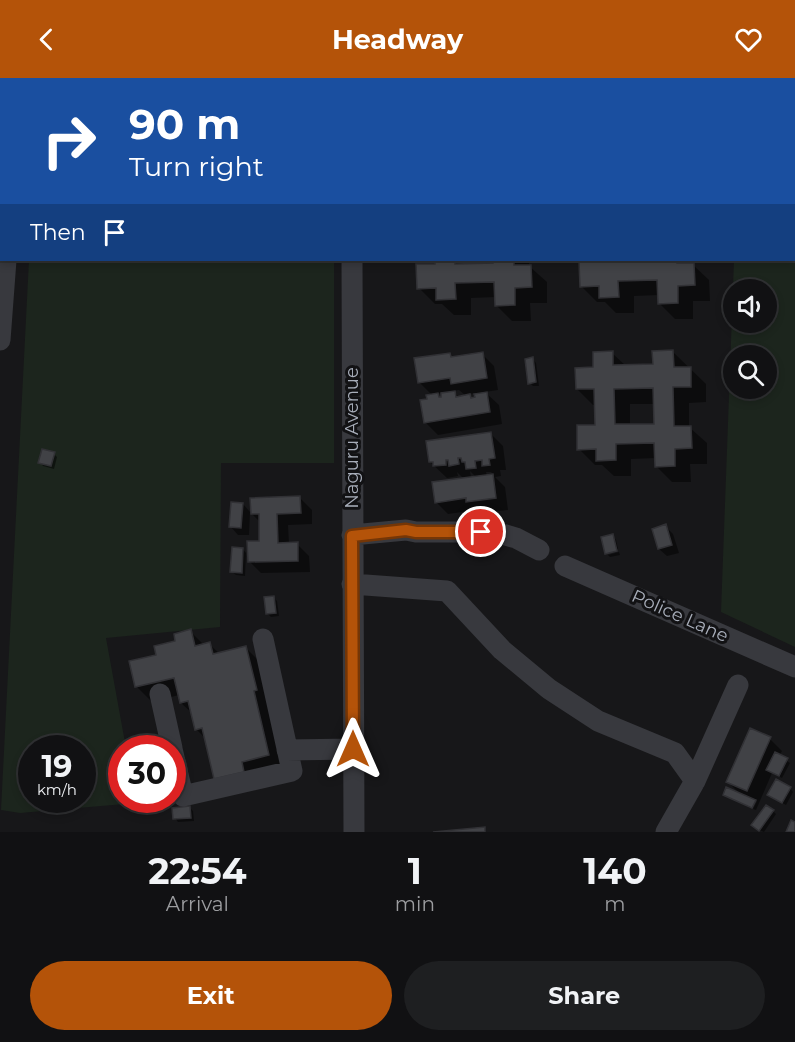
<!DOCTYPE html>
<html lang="en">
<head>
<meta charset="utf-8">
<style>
  body { margin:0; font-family:Montserrat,sans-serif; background:#1e1f21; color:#f1f3f6; height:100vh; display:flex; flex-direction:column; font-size:22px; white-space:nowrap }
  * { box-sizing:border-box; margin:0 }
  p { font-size:20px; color:#9c9da0 }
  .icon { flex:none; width:33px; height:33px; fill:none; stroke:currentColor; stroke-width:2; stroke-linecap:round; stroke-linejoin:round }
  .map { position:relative; height:754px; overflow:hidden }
  .details { display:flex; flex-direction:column; background:#111113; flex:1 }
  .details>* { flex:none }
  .top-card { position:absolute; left:0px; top:0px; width:795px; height:183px; box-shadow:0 3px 9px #0003,0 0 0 2px #303133; background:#1a4fa0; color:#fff; overflow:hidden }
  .fabs { position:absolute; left:723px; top:201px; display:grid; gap:12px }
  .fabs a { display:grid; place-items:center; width:54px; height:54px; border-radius:50%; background:#111113; box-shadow:0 3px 9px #0003,0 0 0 2px #303133; font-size:30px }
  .speed { position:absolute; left:18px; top:657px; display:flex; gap:12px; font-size:30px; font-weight:700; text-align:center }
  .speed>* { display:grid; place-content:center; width:78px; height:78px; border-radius:50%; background:#111113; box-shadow:0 3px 9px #0003,0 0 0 2px #303133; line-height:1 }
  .speed small { font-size:15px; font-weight:400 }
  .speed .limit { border:9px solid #d22; background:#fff; color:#111 }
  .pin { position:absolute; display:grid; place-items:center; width:51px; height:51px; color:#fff; margin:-26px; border:3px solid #fff; border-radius:50%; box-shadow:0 2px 6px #0007 }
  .me { position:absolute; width:66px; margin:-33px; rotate:0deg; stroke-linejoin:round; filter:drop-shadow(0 0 4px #0008) }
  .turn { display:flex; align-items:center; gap:21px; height:126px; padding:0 30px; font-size:27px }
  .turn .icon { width:78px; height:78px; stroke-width:2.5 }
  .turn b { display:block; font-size:42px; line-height:51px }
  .then { display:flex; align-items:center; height:57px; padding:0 30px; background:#0003; gap:12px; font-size:22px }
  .eta { display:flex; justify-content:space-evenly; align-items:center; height:102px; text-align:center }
  .eta b { font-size:36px; font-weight:700; line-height:42px }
  .primary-button { display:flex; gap:12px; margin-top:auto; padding:12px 30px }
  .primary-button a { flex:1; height:69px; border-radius:36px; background:#b45309; color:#fff; font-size:24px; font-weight:700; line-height:69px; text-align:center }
  .primary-button a+a { background:#1e1f21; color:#f1f3f6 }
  header { display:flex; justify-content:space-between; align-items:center; height:78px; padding:0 30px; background:#b45309; color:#fff; font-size:27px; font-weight:700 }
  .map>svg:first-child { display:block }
</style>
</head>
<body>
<header><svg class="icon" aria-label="back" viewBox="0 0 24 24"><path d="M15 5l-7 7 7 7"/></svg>Headway<svg class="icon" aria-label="heart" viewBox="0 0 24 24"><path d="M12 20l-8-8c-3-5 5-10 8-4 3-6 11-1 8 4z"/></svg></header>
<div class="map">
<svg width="795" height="754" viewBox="0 0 795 754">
  <rect width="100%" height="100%" fill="#171719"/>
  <path fill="#1c251d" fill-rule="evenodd" d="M740,0H795V569L721,534L734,182H794V2ZM734,212H766V244H734ZM734,278H766V310H734Z
    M29,182H334V385H221L220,549L106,560L126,670H122V722H135L136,725L20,735L1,732ZM32,670H82V722H32Z"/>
  <path fill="#0007" fill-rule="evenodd" d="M431,0H542L529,2Z
    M591,0H708V1L592,2Z
    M437,182H470V187L495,186V182H529V188L547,204V225H530L531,243H512L496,227V219L471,220V237H454L442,226H435L419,210L437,187Z
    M599,182H633V185L658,184L657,182H692V186L709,202L710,223H693V241H675L659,225V217L634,218V235H616L605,224H597L581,208L599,185Z
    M673,274L706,306V324L689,325V349L707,365V386H690L691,404H672L656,388V380L631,381V398H614L602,387H595L579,371L597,348L596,327H593L577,311L612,275L626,288L654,287ZM630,326H655V347L630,348Z
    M449,276L453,280L482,276L494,288L498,312L485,314L499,327L502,346L438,357L426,345L428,322L432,317L419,304ZM459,312L466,318L460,320L453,313ZM442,315L443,322L436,316ZM476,315L477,320L473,321L468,316Z
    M533,281L536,285L539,308H533L530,305Z
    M491,356L503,368L506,392H500L501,398L495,399L505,409L508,432L480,435L476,432L448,436L436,424L464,401L457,394L458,398L447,400L430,384ZM470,393L476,399L471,400ZM486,394H491L494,397L487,398Z
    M54,376L57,379L54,391L43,388L40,384Z
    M300,420L312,432V446L288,447L289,466H297L309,478L310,494L261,495L249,483L261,464L260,444L252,436Z
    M243,426L250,434L249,457H238L231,449Z
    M665,448L673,456L679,475L667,478L659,471Z
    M613,458L616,462L618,471L607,476L603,461Z
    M243,471L246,475L245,498L236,497L232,494Z
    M619,474L620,477L610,479L608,477Z
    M273,519L277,523L279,538L271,539L268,536Z
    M190,553L204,567L209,566L220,576L246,570L262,586L284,693L216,700L206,661L196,651L193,636L181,625L179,617L152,624L136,608L157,578Z
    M770,661L782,673L779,678L790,685L782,700L772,695L756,732L753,731L757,723H754L750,730L724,716H740L728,704Z
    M790,710L793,714L786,727L773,720Z
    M190,730L193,733L194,743L178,744L175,740Z
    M773,733L776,736L764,754L757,751Z"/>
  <path fill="#414246" stroke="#313135" stroke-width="1.5" fill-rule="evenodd" d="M435,182H455V186L493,185V182H514V187H531L532,209L515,210V227L495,228L494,204L455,205L456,221L436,222V210L417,211L416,186H435Z
    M598,182H618V183L677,182V185H694L695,207L678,208V225L658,226L657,202L618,203L619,219L599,220V208L580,209L579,184H598Z
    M673,272L674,289H691V309H673L674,348H691L692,370L675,371V388L655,389L654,365L616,366V382L596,383V371L577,372V347H595L594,311H576L575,290L593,289V274L613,273V287L653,286L652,273ZM653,310L654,346H615L614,311Z
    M483,274L487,300L451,306L450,300L418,305L414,280L450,275L451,279Z
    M533,279L536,304L528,306L525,281Z
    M455,313L456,319L470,316L471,320L475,319L474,316L487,314L490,334L424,345L420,322L427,321L426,317L438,315L439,319H441V315Z
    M491,354L495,380L489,381L490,387L482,388V382L475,383L476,390L466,391L465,384H462L461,380H458L459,386L449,388L448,382H446V387L433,388V384H429L426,363Z
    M42,371L55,374L51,388L38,385Z
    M493,396L496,420L466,424V420L435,425L432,404Z
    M300,418L301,435L277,436L278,465L298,464V483L248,484L247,463H259V436H251L250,420Z
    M231,424L243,425L241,450L229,449Z
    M666,446L672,467L658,471L652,451Z
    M613,456L617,473L605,476L601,459Z
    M232,469L243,470L242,495L230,494Z
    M274,518L276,535L266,536L264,519Z
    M191,551L195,568L210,564L213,576L246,568L257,612L254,613L269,677L242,684L244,694L214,701L202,650L195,652L188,623L180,625L174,600L135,609L129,583L156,577L154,568L175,563L174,556Z
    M750,650L771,659L747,713L726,704Z
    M775,674L788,680L779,698L766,692Z
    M776,701L791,709L782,725L767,717Z
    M726,709L756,722L752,730L723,717Z
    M766,727L774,732L759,753L751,747Z
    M190,728L191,740L173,741L172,730Z
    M791,742L795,744V754H786Z
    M485,749V754H433Z"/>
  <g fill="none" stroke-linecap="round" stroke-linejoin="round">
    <path stroke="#38393e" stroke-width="21" d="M88,0L103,2
      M21,2V0
      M0,33H2
      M352,182L354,754
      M0,262L6,182
      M352,457L406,452L416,454H495L516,460L539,472
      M565,488L795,589
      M352,506L447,513L502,572L549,611L598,643L675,675L695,703
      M160,616L172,670
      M172,671L183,718L292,693L263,561
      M287,672L353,671
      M666,754L695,703L738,607"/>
  </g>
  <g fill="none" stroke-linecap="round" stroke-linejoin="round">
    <defs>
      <path id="route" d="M353,671L352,458L406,452L416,454H481"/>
    </defs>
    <use href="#route" stroke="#753606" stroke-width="15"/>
    <use href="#route" stroke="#b45309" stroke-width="10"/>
  </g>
  <g text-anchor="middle" stroke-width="6" stroke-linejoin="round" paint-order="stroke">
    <g font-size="18" fill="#a8aeba" stroke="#121214">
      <text transform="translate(352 360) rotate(-90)" y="6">Naguru Avenue</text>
      <text transform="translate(680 538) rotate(24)" y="6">Police Lane</text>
    </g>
  </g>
</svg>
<div class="fabs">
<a><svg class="icon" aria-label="sound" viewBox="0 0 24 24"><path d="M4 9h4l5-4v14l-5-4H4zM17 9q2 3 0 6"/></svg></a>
<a><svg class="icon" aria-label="search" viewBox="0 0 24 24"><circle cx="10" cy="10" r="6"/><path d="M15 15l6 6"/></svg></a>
</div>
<div class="speed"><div>19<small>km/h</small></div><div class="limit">30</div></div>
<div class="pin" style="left:481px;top:454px;background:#d93025"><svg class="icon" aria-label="arrive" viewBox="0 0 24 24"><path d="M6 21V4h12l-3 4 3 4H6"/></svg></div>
<svg class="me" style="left:353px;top:671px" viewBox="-20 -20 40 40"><path d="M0-17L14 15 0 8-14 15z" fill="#b45309" stroke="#fff" stroke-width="4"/></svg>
<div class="top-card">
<div class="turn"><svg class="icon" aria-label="right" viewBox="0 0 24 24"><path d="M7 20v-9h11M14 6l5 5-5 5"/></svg><div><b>90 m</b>Turn right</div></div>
<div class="then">Then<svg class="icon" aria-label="arrive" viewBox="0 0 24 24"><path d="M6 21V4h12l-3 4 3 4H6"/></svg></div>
</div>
</div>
<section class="details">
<div class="eta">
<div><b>22:54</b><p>Arrival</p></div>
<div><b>1</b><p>min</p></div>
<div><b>140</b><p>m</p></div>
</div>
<div class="primary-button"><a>Exit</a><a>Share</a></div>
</section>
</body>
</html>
